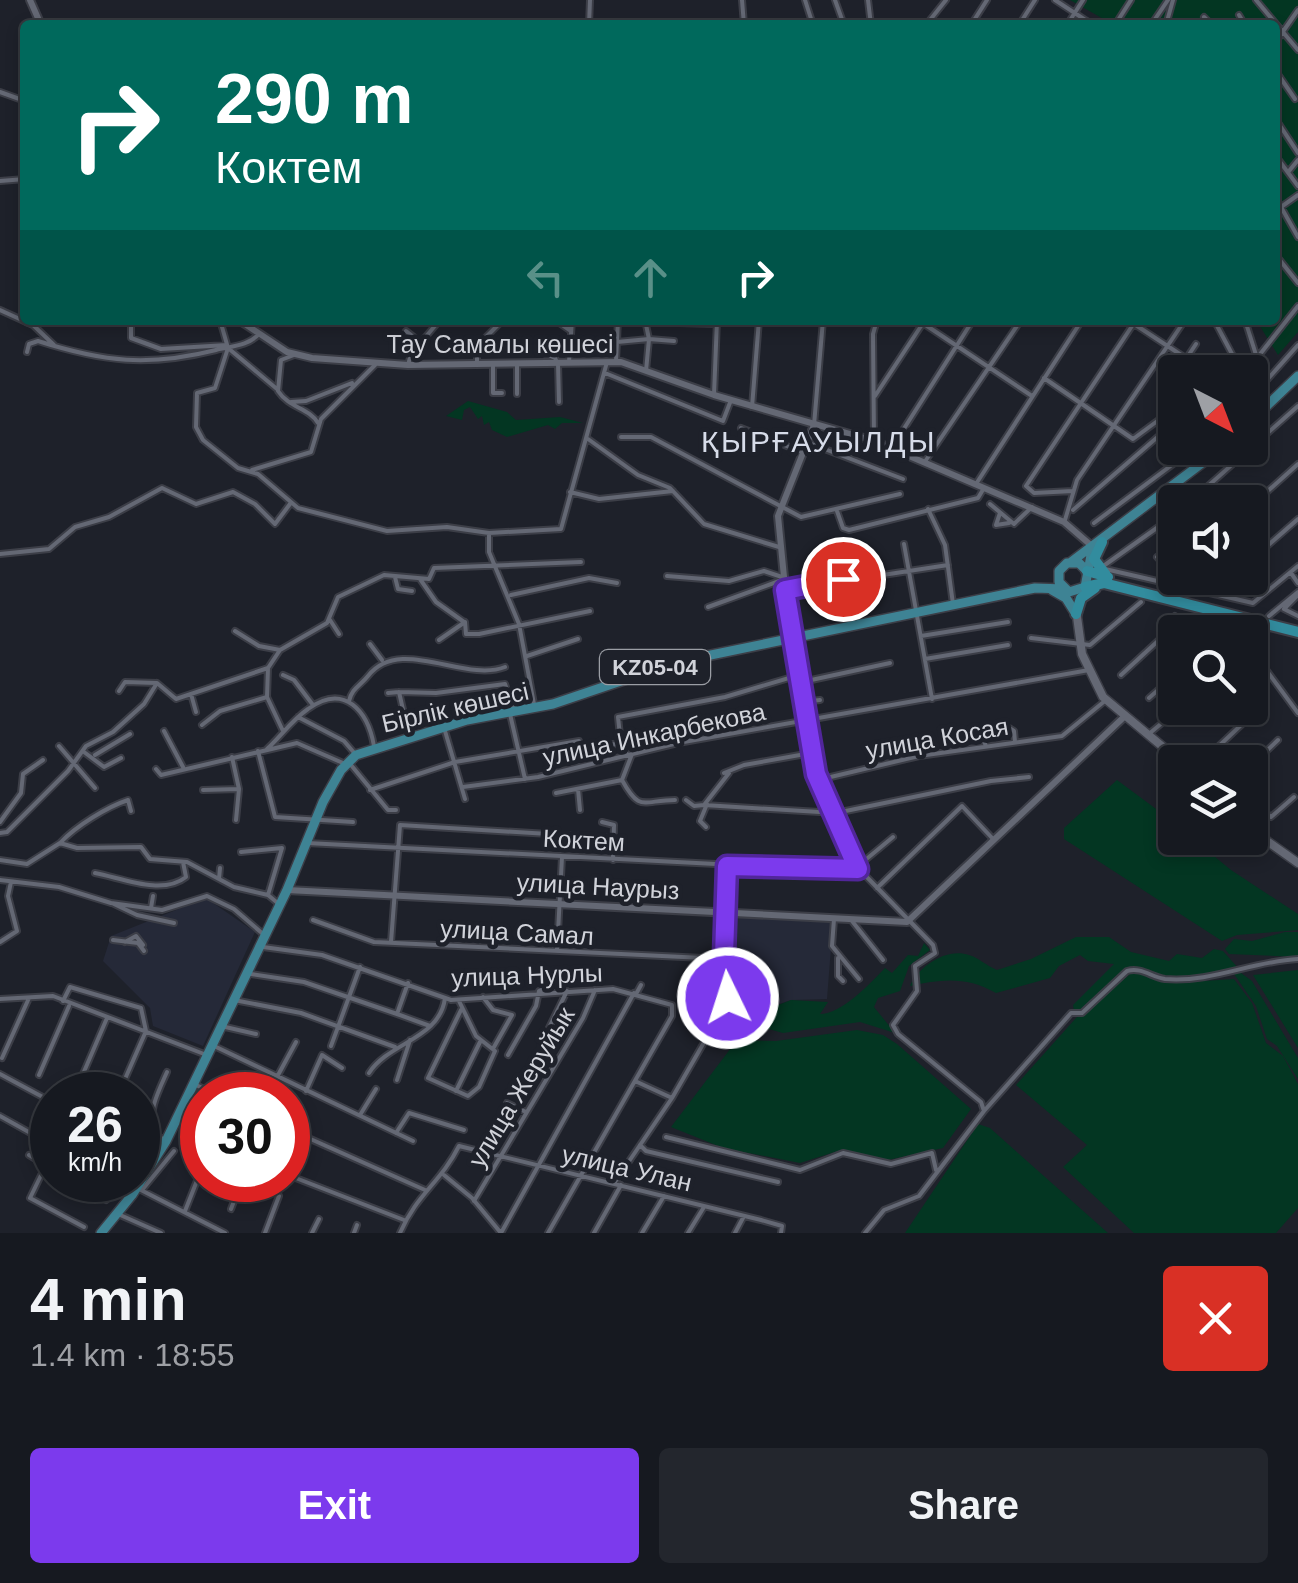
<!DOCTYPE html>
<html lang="en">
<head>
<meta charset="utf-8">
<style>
  body { margin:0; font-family:Helvetica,sans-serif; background:#23262d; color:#f1f3f6; height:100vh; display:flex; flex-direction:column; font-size:38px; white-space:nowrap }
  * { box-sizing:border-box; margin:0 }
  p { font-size:32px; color:#9ea0a5 }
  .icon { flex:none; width:55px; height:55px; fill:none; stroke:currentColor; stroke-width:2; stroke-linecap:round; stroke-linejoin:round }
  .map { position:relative; height:1233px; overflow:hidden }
  .drawer { display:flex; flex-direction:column; background:#161920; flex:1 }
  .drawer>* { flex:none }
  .guide { position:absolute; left:20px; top:20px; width:1260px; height:305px; border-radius:10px; box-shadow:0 5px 15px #0003,0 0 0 2px #35383e; background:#00695c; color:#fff; overflow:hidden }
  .needle { width:65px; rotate:138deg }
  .buttons { position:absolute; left:1158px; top:355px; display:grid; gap:20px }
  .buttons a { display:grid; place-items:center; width:110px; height:110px; border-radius:10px; background:#161920; box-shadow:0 5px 15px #0003,0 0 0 2px #35383e; font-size:50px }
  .speed { position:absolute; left:30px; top:1072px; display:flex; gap:20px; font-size:50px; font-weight:700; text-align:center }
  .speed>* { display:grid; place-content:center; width:130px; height:130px; border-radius:50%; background:#161920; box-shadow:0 5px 15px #0003,0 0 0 2px #35383e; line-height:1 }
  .speed small { font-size:25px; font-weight:400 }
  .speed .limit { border:15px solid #d22; background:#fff; color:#111 }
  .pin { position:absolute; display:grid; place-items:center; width:85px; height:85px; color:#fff; margin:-42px; border:5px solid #fff; border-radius:50%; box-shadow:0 2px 10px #0007 }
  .me { position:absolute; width:110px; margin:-55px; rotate:356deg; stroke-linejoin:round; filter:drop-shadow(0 0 8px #0008) }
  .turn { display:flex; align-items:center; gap:35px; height:210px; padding:0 30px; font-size:45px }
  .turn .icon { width:130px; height:130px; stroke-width:2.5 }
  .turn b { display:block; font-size:70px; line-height:85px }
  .lanes { display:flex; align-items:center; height:95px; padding:0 30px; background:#0003; justify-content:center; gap:50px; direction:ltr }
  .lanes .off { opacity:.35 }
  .round { display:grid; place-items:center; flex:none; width:105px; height:105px; border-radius:10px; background:#23262d }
  .summary { display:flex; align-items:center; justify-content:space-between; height:170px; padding:0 30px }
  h1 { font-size:60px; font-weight:800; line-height:75px }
  .button { display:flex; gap:20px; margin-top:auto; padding:20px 30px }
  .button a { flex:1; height:115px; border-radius:10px; background:#7c3aed; color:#fff; font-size:40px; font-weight:800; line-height:115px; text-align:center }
  .button a+a { background:#23262d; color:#f1f3f6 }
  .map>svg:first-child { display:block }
</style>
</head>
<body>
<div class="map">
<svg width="1298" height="1233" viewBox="0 0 1298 1233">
  <rect width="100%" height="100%" fill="#1e212a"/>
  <path fill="#252938" d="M206,898L255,932L203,1046L153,1026L150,1008L103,961L111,936Z
    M728,916L833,922L827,999L791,1000L766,1009L749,1006L742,989L724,995Z"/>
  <path fill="#033622" d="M1070,0H1298V332L1278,355L1256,320H1275V25H1114Z
    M468,401L507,412L516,420L560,417L583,423H562L555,429L548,425L507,437L492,430L489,422L484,425L482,416L478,419L470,407L464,410L462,420L446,416Z
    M1117,780L1175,823V838H1192L1231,870L1298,914V930L1237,935L1222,941L1064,839V828Z
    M1285,932H1298V957L1229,954L1225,949L1234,939L1252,941Z
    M1076,937H1109L1131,952L1169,961L1177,954L1202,958L1214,949L1223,951L1239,969L1173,979L1128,967L1084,1009L1074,1011L1073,1005L1114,964L1088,961L1080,955L1059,966L1050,978L996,993C967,976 941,979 910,986C918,967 946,947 969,955C979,958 987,966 997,970L1031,959Z
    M924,943L930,950L909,966L900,991L878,998L874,1007L895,1033L860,1022L783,1033L765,1028L751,1031L745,1029L744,1013L724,1010L723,996H741L749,1007L763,1011L791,1000L828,1002L820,1014C841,1014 869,985 885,968L892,973L908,955L918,956Z
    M1298,970V1048L1253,975Z
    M1134,971L1173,983L1234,979L1252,1003L1266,1043L1283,1056L1298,1084V1208L1276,1233H1134L1063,1167L1087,1145L1016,1085L1076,1018Z
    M1241,973L1252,981L1298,1058V1079L1277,1046L1267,1039L1256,1006L1234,974Z
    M857,1030L883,1035L897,1044L971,1109L943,1148L888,1160L841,1150L800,1163L723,1148L671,1127L737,1040L776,1041Z
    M978,1124L990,1128L1108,1233H905Z"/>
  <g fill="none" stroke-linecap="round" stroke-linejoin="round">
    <defs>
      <path id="minor" d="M742,0L744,25
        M805,0L813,25
        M835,0L844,25
        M868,0L871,25
        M1055,0L1093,25
        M1256,0L1298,50
        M1239,15L1245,25
        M1204,17L1212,25
        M589,25L590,0
        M926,25L946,0
        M971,25L987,0
        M1019,25L1035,0
        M1067,25L1083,0
        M1115,25L1131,0
        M1151,25L1168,0
        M1166,25L1173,0
        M1275,43L1298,10
        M1275,70L1295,99
        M0,92L25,101
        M1275,118L1298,153
        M1275,155L1298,186
        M1289,171L1298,160
        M0,181L25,179
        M1298,195L1281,207L1298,237
        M1275,202L1281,207L1275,214
        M1275,254L1298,283
        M0,310L33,325L54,345
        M131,320V338L161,349L227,345
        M220,320L228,348L277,389
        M555,320L571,331
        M645,320L649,339L674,341
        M918,320L1032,396
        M1128,320L1207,372
        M1214,320L1241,371
        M1245,320L1257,358
        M680,323L717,324
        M406,331L420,342
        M617,342L649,339L646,371
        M228,348L215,388L197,393L196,427L203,440L238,468L258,474L298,508L387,531L447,527L489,533L561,529L607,362
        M552,350L557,363
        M27,352L29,344L38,341C104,362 148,367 216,350C232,346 248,346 259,334
        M544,353L555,358
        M294,355L281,360L278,391C289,408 309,408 318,423
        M1186,359L1196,344
        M616,361L618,320
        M569,362L572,320
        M493,363V393H502
        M558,363L559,402
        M477,364V346L503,320
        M408,365L411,354L440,320
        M1239,372L1257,358L1298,306
        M605,373L723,421L731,400
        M1044,378L1133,439L1175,408
        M517,394V363
        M714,395L717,320
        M875,396L925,320
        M1250,399L1298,345
        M291,402L306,401L352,383
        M752,407L759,320
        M814,425L823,320
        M741,428L802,452
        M621,437H651L801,517L900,494
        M588,439L638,475L670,488L704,524L779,547
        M874,441L873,334L877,320
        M809,443L903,479
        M1196,448L1188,453L1199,463
        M891,449L973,320
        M924,463L1021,320
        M252,470L311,452L321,419L375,365
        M976,484L1082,320
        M1073,491L1034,493L1026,486L1136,320
        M570,492L599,499L673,491
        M1190,502L1298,406
        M990,504L1014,524L1032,507
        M1250,507L1298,464
        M928,509L945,545L953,604
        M1073,510L1175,422
        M837,511L843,528L849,530L978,498L984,488
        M1000,513L996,525L1009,523
        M1065,520L1077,480L1185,320
        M1094,523L1188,453
        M489,533V552L519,624L534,704
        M904,544L932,699
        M0,554L49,549L75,527L109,517L162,488L196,504L233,492L255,504L275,524L290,504
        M1157,557L1173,574
        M1250,561L1298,519
        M1102,567L1175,515
        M1105,569L1253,603L1298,566
        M1291,573L1298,583
        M667,576L729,581L764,571L782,577
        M395,577L398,589L412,591
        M420,579L436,602L464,622
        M785,590L948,565
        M1215,593L1231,578
        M511,595L589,578L617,583
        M1298,595L1284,609L1298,616
        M708,607L782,580
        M1269,616L1298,592
        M330,620L339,634
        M235,631L259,646L280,650
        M1224,632H1233
        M1250,634L1258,626
        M921,636L1008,622
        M1031,638L1090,645L1141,602
        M439,640L465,622L466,634H479L590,611
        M1159,640L1175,659
        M792,642L815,774L859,869L933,945L935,953L915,966L917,991L893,1025L898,1034L981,1102L984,1111L919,1196L884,1210L865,1233
        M370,644L382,660
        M1250,648L1298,713
        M527,656L578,639
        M925,659L1008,645
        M268,668L267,697L283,731
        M283,675L294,680L313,705
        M1121,675L1159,640L1175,616L1192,632
        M802,682L890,663
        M119,691L125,682L157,683L176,699L268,668L280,650L327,623L338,597L384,575L429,579L434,568L581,562
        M388,693L399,692
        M191,694L196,712
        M1149,698L1175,675
        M349,701C352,688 360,686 368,676C400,635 464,683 505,667
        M803,702L820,700
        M510,714L525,779
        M298,717L344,741L356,755
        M1003,724L1014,731L1015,742
        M202,725L220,711L267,697
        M978,728L986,746
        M164,731L183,767
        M445,731L465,799
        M1150,733L1180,708
        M409,736L399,692L436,693L505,684L513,708
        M602,743L621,745
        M59,746L95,788
        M267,749C281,736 292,720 308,709C345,682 368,712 374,746
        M258,751L275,817L353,822
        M84,752L104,767L121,758
        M627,754L621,745L618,717L725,697L799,675
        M632,754L622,780C640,813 643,800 675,800
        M95,755L130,734
        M232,757L239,789L236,820
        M1202,762L1257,710L1250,700
        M351,765L388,810H396
        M1250,767L1278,740
        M156,769L161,775L297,743L343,763
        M724,773L744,765L811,753
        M818,780L919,756L1062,736L1106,700
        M463,787L538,777L678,743L1089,670
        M578,789L580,810
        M203,790L239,789
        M370,790L455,762L579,741
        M556,793L622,780
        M686,800L694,806L704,805L729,773
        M1250,800L1271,817L1294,797
        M704,805L836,813L991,781L1029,777
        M0,822L21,793L23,774L43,760
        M602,822L614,825L613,860
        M706,827L700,821L707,804
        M0,833L7,832L68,771L86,746L113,732L144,704L157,683
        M60,843C76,826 107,807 128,800L131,811
        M307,843L852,871L893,837
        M241,852L282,848L268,895
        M0,860L27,864L60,843L77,848L141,847L150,859L187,862L234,887L268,895L280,905
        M95,873C122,878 162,896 186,877L183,862
        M219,879L220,868
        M0,880L59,887L111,903L162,910L207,896L234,909L263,934
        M877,888L962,806L994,840
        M114,904L137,915L174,923
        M151,908L153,896
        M834,919L832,946L859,979
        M313,920L374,942L724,959
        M852,921L883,960
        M113,940L138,943L144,951
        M0,942L17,931L8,896L11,882
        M125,942L136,936L143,945
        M391,942L400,825L614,838
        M263,947L322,955L451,1000L613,989L672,1005V1016L548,1233
        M557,951L562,857
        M838,958V976L843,981
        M251,974L304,982L397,1014L408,983
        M636,994L641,985
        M483,997L493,1010L512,1015L494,1047
        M0,999L53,996L204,1054
        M234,1000L301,1013L395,1047
        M63,1001L70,987L141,1008L146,1031L118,1095
        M459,1001L476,1036L495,1051L479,1087L468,1096L428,1078L461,1010
        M397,1014L430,1026
        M221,1026L256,1034
        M546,1034L567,991
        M212,1045L413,1141
        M331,1046L360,967
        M508,1055L536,1006L539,991L546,988
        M2,1058L29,998
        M369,1073C389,1042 440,1039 445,998
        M0,1074L52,1102
        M39,1075L69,1006
        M277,1077L296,1042
        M397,1080L410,1040
        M635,1081L672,1098
        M194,1084L217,1095
        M306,1091L322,1055L342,1068
        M456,1091L480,1042
        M74,1095L107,1018
        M507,1103L526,1112
        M984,1111L1071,1013H1082L1127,971C1142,967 1151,977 1165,979C1211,983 1253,961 1298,959
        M360,1115L376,1089
        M0,1116L52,1145
        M177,1121L202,1134
        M288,1129L425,1190
        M396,1133L409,1113L464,1130
        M666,1137L800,1170L843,1153L891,1164L932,1153L936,1170
        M163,1139L154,1134C147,1113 158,1092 167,1072
        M640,1145L646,1151L778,1182
        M29,1155L52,1169
        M46,1165L30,1198L84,1227
        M288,1175L404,1220
        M444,1175L472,1198L501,1233
        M72,1180L106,1200L115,1188
        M107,1180L128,1198
        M615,1182L672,1098L725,1006L727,865
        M137,1188L225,1233
        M142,1190L174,1151
        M474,1201L583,1018L595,990
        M231,1209L242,1180
        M185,1211L202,1168
        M118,1214L161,1233
        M265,1233L279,1196
        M312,1233L319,1219
        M354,1233L357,1225
        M400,1233C416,1195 441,1182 459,1146L761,1220L782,1226L781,1233
        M501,1233L634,993
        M594,1233L621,1185
        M642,1233L664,1196
        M688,1233L704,1207
        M735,1233L744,1216"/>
      <path id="tertiary" d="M30,0L41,25
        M239,320L287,352L312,358L408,365L621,362L714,395L874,441L1064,522L1093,547
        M790,638L778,516L814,425
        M287,890L907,922L1125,716"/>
      <path id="secondary" d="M1076,609L1082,654L1103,697L1181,762
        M1250,829L1298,863"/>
      <path id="primary" d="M1250,422L1298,376
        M1071,562L1222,448
        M1087,571L1079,563H1067L1059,571V582L1069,592L1085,587L1092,550
        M1052,590L1066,598L1076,614
        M101,1233L132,1195L166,1141L287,890L323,802L341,770L356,755L467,720L553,704L677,662L1035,588L1064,589"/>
      <path id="trunk" d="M1102,542L1094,559L1106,575
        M1087,571L1108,577
        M1085,587L1104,583L1298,632
        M1076,614L1081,598L1095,588"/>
    </defs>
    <use href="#minor" stroke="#3c3e47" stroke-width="8"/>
    <use href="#tertiary" stroke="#3c3e47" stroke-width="10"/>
    <use href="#secondary" stroke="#3c3e47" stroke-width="11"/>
    <use href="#primary" stroke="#3c3e47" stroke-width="12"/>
    <use href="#trunk" stroke="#3c3e47" stroke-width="14"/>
    <use href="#minor" stroke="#646874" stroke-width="4"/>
    <use href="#tertiary" stroke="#646874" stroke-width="6"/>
    <use href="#secondary" stroke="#646874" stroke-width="8"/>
    <use href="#primary" stroke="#3e8394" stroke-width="9"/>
    <use href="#trunk" stroke="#328c9e" stroke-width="10"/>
  </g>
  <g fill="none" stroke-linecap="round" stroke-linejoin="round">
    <defs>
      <path id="route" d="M728,998L723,986L727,866L858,869L816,774L785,590L843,579"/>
    </defs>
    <use href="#route" stroke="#51269a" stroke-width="25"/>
    <use href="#route" stroke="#7c3aed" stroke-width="18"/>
  </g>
  <g text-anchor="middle" stroke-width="9" stroke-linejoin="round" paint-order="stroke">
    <rect fill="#1e212a" stroke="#9b9ea5" stroke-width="2.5" x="600" y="650" width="110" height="34" rx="8"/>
    <g font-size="22" font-weight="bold" fill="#d1d3da">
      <text x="655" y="675">KZ05-04</text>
    </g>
    <g font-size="25" fill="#d1d3da" stroke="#1e212a">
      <text x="500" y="353">Тау Самалы көшесі</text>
      <text transform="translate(455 707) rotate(-13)" y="9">Бірлік көшесі</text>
      <text transform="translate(654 734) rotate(-12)" y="9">улица Инкарбекова</text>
      <text transform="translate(937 738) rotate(-10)" y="9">улица Косая</text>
      <text transform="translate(584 840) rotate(3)" y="9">Коктем</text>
      <text transform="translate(598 886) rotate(3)" y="9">улица Наурыз</text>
      <text transform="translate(517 932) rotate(3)" y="9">улица Самал</text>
      <text transform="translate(527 975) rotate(-2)" y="9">улица Нурлы</text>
      <text transform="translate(521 1087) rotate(-59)" y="9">улица Жеруйык</text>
      <text transform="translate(627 1168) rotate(13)" y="9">улица Улан</text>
    </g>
    <g font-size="30" letter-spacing="2.5" fill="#d7dce9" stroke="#1e212a">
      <text x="819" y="452">ҚЫРҒАУЫЛДЫ</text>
    </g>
  </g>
</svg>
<div class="buttons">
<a><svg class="needle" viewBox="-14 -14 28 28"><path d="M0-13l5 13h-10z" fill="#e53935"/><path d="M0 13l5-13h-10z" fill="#9ea0a5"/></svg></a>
<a><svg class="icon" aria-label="sound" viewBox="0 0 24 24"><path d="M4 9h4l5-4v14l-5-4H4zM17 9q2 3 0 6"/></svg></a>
<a><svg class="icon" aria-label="search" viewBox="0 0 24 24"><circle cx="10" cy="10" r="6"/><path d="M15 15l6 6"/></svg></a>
<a><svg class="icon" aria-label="layers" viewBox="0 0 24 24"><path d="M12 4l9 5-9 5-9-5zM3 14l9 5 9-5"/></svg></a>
</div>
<div class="speed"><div>26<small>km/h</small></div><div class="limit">30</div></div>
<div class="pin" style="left:843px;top:579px;background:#d93025"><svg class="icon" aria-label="arrive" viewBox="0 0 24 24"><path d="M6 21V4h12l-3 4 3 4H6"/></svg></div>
<svg class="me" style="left:728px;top:998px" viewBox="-20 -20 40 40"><circle r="17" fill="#7c3aed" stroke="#fff" stroke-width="3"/><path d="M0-11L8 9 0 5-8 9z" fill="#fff"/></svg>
<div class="guide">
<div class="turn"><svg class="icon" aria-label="right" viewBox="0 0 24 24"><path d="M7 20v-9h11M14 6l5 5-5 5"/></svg><div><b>290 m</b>Коктем</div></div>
<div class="lanes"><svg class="icon off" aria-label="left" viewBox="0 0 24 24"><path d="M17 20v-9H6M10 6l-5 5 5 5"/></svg><svg class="icon off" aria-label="ahead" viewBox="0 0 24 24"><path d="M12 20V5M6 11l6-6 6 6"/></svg><svg class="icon" aria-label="right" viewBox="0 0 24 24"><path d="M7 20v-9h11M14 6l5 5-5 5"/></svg></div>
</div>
</div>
<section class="drawer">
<div class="summary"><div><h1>4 min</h1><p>1.4 km · 18:55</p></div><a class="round" style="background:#d93025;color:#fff"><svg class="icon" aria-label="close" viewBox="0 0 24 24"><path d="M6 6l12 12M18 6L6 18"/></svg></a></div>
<div class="button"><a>Exit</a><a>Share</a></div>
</section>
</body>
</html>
